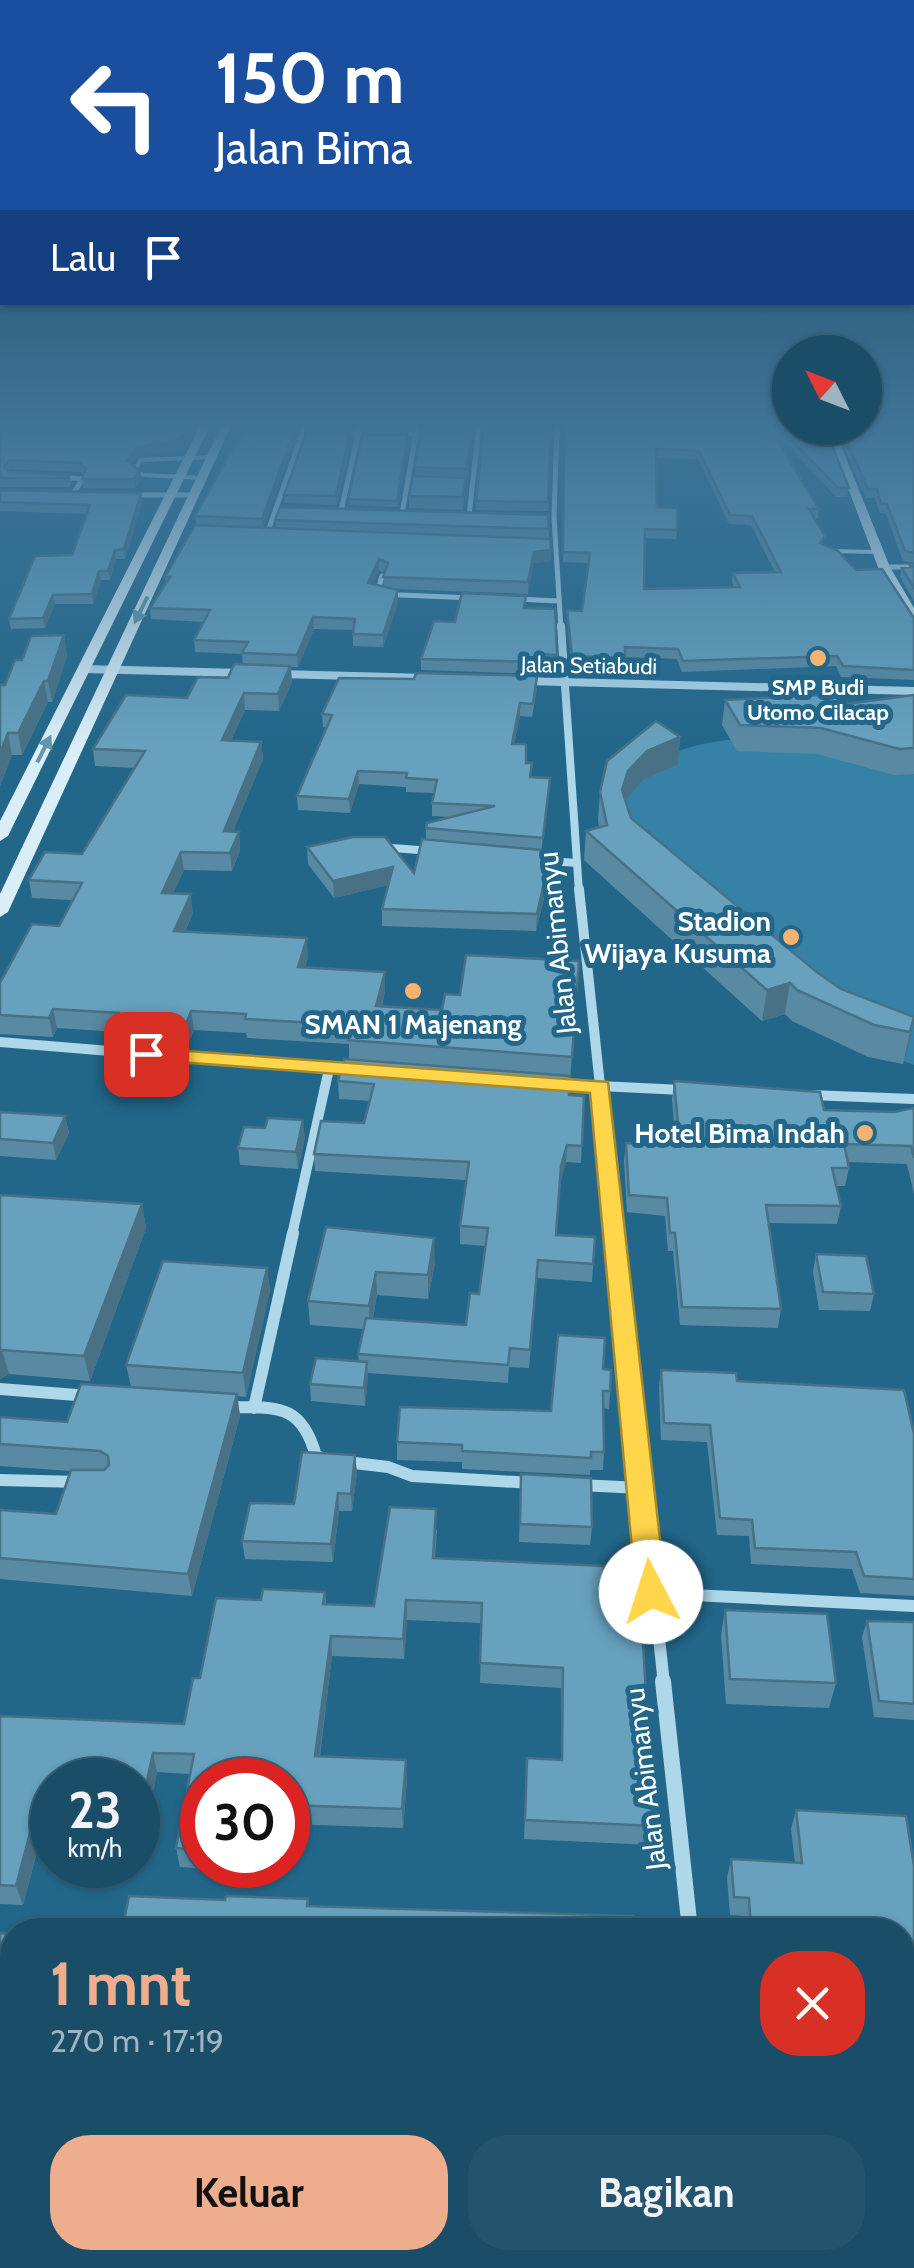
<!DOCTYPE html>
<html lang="id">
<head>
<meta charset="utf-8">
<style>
  body { margin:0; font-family:Cabin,sans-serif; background:#23546e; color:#f1f3f6; height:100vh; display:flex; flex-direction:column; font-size:38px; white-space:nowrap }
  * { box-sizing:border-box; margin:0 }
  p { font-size:32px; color:#9fb4c0 }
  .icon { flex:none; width:55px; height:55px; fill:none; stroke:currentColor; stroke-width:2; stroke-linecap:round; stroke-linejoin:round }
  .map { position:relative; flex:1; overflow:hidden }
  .drawer { position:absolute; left:0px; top:1918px; width:915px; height:352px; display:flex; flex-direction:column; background:#1a4d68; border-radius:40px 40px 0 0; box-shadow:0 2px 8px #0004,0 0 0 2px #38647c }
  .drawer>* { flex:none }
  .top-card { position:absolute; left:0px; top:0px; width:915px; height:305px; box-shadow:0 2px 8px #0004,0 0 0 2px #38647c; background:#1a4fa0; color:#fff; overflow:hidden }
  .needle { width:65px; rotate:312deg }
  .tools { position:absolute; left:772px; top:335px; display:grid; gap:20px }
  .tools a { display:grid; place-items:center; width:110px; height:110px; border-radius:50%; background:#1a4d68; box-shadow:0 2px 8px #0004,0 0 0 2px #38647c; font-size:50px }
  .speed { position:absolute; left:30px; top:1758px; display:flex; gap:20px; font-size:50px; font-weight:700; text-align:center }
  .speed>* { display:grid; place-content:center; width:130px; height:130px; border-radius:50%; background:#1a4d68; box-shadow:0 2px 8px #0004,0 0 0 2px #38647c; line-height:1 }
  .speed small { font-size:25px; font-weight:400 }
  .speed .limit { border:15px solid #d22; background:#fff; color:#111 }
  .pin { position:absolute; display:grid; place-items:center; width:85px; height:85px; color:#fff; margin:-42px; border-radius:20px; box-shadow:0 5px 15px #0006 }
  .me { position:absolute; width:110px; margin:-55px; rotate:355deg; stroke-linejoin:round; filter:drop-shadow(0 0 8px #0008) }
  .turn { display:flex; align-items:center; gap:35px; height:210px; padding:0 50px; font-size:45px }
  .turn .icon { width:130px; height:130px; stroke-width:2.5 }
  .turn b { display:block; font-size:70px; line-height:85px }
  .then { display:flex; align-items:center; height:95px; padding:0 50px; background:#0003; gap:20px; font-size:38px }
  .round { display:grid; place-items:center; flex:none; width:105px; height:105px; border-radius:40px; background:#23546e }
  .overview { display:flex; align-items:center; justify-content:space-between; height:170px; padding:0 50px }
  h1 { font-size:60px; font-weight:800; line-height:75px; color:#eead8d }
  .action { display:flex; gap:20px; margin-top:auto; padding:20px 50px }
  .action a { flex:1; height:115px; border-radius:40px; background:#eead8d; color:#111; font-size:40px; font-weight:800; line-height:115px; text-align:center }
  .action a+a { background:#23546e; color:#f1f3f6 }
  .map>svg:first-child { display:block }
</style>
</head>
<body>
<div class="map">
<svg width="914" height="2268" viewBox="0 0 914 2268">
  <rect width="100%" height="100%" fill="#22678a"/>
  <path fill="#3682a7" d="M756,737L914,769V1065L785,1014L762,1021L584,860L607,853L598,820C661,755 662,746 756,737Z"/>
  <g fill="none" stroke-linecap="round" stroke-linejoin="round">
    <path stroke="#afd7ea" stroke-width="4" d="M203,478L143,475L135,469L141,460L213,457
      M829,551L878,552"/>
    <path stroke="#afd7ea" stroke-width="5" d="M557,426L554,517L561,629
      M340,434H416L417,426
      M58,477L83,479L72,495
      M132,495H196
      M334,511H341L360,426
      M394,513L402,514L416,434
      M460,515L469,516L479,426
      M262,533L267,534L305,426
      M884,567H914
      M382,576L377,594L473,598
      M515,599L559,601"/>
    <path stroke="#afd7ea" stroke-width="8" d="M561,626L579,892
      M84,669L243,673
      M280,674L428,678
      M525,681L914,691
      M379,847L432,851
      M539,860L576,863"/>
    <path stroke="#afd7ea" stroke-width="10" d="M579,889L616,1235
      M0,1042L353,1071
      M559,1084L682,1090
      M809,1095L914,1099
      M292,1235L329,1069"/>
    <path stroke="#afd7ea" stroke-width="12" d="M615,1233L664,1684
      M0,1389L89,1396
      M225,1407C275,1408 301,1401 316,1456L325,1459
      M254,1408L293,1233
      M346,1462L388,1467L412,1476L532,1483
      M0,1480L79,1482
      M579,1485L641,1488
      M651,1593L914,1606"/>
    <path stroke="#afd7ea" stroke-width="16" d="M663,1681L690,1930
      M734,2258L736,2268"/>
    <path fill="#daeef8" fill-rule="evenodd" d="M200,426H210L8,836L0,841V821Z
      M221,426H231L8,912L0,917V894Z
      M825,428H834L890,567L914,608V622L908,618L878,567Z"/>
  </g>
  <path fill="#598aa3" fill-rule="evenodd" d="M0,426L180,448L137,456L132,464L140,471L141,480L135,488H83L82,479L84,474L81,472L10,469L9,471L70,475L71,484L69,487H0Z
    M366,426H412L410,428Z
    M473,426L467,478L415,476V467Z
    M551,426L548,511L476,510V501Z
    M563,426H790L849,488L847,497H836L783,440L779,444L819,509L818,519L814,518L823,545L914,618V680L841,677L836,666L682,672L677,659L625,657L624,668L571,666L567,610L582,611L588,563L563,562ZM656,458L698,459L729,524L751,525L775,572L733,573L732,583L734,587L644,589L645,538L676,539L677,530L657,507Z
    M914,426V601L900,577L902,568L909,567V564L913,563L903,561L886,514L880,513L875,498H866L835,428Z
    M350,431L351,439L336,505L285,503L284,495Z
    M408,434L397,507L349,505L348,499Z
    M294,438L263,528L196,524L195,516Z
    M466,478L463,510L409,508V496Z
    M0,490L142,502L125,559H116L110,580H101L93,604H55L45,628L11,629L9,619L72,555L87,514L0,511Z
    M275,520L549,529V538L276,528Z
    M195,525L551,561L533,563L528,594L394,589L398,590V602L383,647L353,646V630L314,629L298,667H291L292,682L279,711L245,710L231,740L261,742L263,759L233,831L239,832L240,850L232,871L184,870L173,893L193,913L185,932L308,957L305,967L385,991L382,1006L442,1010L460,995L579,961L569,1095L584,1096L581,1163L566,1162L560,1184L556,1235L595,1237L592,1282L537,1278L529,1368L509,1367L508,1383L368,1373L365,1406L311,1401L310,1384L359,1361L358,1354L363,1329L310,1325L308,1301L326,1227L435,1262L428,1299L377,1295L373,1318L466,1325L479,1294L485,1246L460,1244V1226L466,1180L315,1171L314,1154L364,1123L370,1101L339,1099L338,1081L349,1059V1044L247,1038L246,1033L194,1030L189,1041L120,1038L118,1032L57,1028L53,1037L0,1034V983L59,926L72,900L32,898L29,880L82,854L135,768L95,766L93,749L187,698L228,678L243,665L242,654L195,652L194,640L204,622L151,619L150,608L166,583L165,577ZM379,570L384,573L383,587L373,584Z
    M525,608L557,655L556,666L540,665L539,674L421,670V659L455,622Z
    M64,635L67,656L52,702H48L22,755H12L0,786L5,685L22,660Z
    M537,688L532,717L520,716L514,744L526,763L532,777L550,778L541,854L551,852V869L536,931L382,926V909L388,885L334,898L308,864L307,847L414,873L426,840V828L450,817L432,816V803L434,793L406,792V787L359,784L350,813L298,810L297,796L327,728L323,727L322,714Z
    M914,695V774L894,775L817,754L737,751L722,725L725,700L847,704Z
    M680,737L678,765L644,779L626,800L631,818L818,973L841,989L914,1023L903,1064L868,1057L792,1021L785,1014L762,1021L584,860L586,831L599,827L598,820L600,792Z
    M674,1081L824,1110L894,1112L914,1108V1194L907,1164L847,1162L849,1168L845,1186H836L841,1206L837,1224L769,1223L781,1309L778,1328L680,1325L673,1251H668L665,1216L627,1212L624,1161L626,1143L655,1144L656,1135H675L672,1099Z
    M0,1112L65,1116L69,1133L56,1160L0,1156Z
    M265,1128L305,1137L298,1169L240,1165L238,1148Z
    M0,1195L142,1204L146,1228L90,1381L9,1374L0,1379Z
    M816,1254L874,1294L870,1311L819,1310L813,1272Z
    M267,1268L270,1291L246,1397L237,1396L240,1416L192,1596L0,1579V1510L56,1514L71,1471L0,1466V1417L67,1422L131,1387L126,1365Z
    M603,1369L610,1391L609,1409L603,1408L604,1452L603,1470H590V1475L462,1469V1462L397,1460V1442L551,1411Z
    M661,1370L737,1381L914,1434V1596L860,1593L852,1569L751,1564L749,1536L717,1535L707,1442L661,1440L659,1387Z
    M355,1455L357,1473L352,1511H339L333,1562L245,1559L242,1541L294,1504Z
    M521,1474L592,1527L590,1545L519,1542Z
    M437,1529L435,1558L604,1609L654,1826L651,1845L524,1839L527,1758L561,1759V1688L480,1683L482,1623L407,1620L404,1659L332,1656L320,1756L407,1779L403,1828L288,1824V1780H202V1865H209L208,1869L180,1867L176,1848L190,1774L157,1772L151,1804H138V1780H52V1848H38L23,1905L0,1904V1716L184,1724L200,1678L261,1600L325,1592L326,1604L374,1606Z
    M725,1610L836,1683L829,1708L726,1704L721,1635Z
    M867,1621L914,1622V1720L874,1717L862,1637Z
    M796,1810L914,1866V1990H902V1930H745L744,1916L730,1915L727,1878L731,1859L795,1863L791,1829Z
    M0,1933L12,1934V2018L0,2017Z
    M902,2057L914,2058V2258L902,2257Z"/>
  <path fill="#487185" d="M189,426H197L180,448L137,456L129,469L128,461L136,448Z
    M212,426H218L212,437L211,428Z
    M294,431V438L263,528L262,519Z
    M350,431L351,439L336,505V496Z
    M784,432L783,440L775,447L776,438Z
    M140,471L141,480L135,488L134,479Z
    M141,493L142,502L125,559L124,549Z
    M115,550L116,559L110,580L108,571Z
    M551,550V561L533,563L528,594V582L534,552Z
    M379,559V570L369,595L368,583Z
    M99,571L101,580L93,604L92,594Z
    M398,590V602L383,647V635Z
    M53,595L55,604L45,628L43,618Z
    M313,617L314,629L298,667L297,655Z
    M64,635L67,656L52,702L48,681Z
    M290,666L292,682L279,711L278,694Z
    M44,681L48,702L22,755L18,733Z
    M244,693L245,710L224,757L222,740Z
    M520,703V716L512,757V744Z
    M8,733L12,755L0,786V753Z
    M680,737L678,765L644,779L626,800L622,790L628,771L647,751Z
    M261,742L263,759L226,849L224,831Z
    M358,771L359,784L350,813L349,799Z
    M239,832L240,850L232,871L230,853Z
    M181,852L184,870L165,911L162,893Z
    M551,852V869L536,931L537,914Z
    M393,867V884L334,898L333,881Z
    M191,894L193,913L177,950L174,931Z
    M307,938L308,957L299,986L298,967Z
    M385,972V991L377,1025L376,1006Z
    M790,983L785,1014L762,1021L767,990Z
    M53,1009L57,1028L53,1037L49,1018Z
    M191,1011L194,1030L189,1041L187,1022Z
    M914,1021L908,1049L903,1064L910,1032Z
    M65,1116L69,1133L56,1160L53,1143Z
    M303,1120L305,1137L298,1169L296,1152Z
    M567,1145L566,1162L560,1184L561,1166Z
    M142,1204L146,1228L90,1381L84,1356Z
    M434,1238L435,1262L428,1299V1275Z
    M267,1268L270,1291L246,1397L243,1373Z
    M376,1272L377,1295L370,1329L369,1306Z
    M2,1350L9,1374L0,1379V1351Z
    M367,1362L368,1380L365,1406L364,1388Z
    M237,1394L240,1416L192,1596L188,1574Z
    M355,1455L357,1473L352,1511L351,1494Z
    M338,1493L339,1511L333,1562L331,1544Z
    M406,1600L407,1620L404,1659L403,1639Z
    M331,1636L332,1656L317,1775L315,1756Z
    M153,1753L157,1772L151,1804L146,1785Z
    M406,1760L407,1779L403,1828L402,1809Z
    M31,1829L38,1848L23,1905L16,1886Z"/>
  <path fill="#67a1be" stroke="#487185" stroke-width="2.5" fill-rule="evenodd" d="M0,426H189L179,439L136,448L128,461L140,471L134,479H82L86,468L80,463L9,460L4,467L9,472L70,475L68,478H0Z
    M422,426H472L467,469L415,467Z
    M484,426H551L548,502L476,501Z
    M564,426L825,428L849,488H838L784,432L776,438L819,509H809L825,536L820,543L838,551L856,570L882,569L914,618V670L843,666L837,656L683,661L678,649L625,647V658L572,656L567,610L582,611L590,553L563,552ZM656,449L699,451L730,515L752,516L781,572L733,573L740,587L644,589L645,529L677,530V508L657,507Z
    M865,426H914V553L905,551L887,504H881L877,489H868L840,428Z
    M243,430L294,431L262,519L195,516Z
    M307,431H350L336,496L284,495Z
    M363,434H408L397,501L348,499Z
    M413,476L466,478L463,497L409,496Z
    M0,490L141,493L124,549L115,550L108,571H99L92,594L53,595L43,618L9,619L35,556L72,555L90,505L0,502Z
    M280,507L548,515L549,529L275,520Z
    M195,525L550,539L551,550L534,552L528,582L383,577L388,563L379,559L368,583L398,590L383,635L353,634L355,619L313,617L297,655L242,653L248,642L194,640L210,610L150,608L170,577H165Z
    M914,563V588L902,568L912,567L909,564Z
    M462,593L526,596L524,608L555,609L557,655L541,654L540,662L421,659L434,621L455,622Z
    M64,635L48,681H44L18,733H8L0,753V685H5L15,660H22L31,636Z
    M234,664L290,666L278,694L244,693L222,740L261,742L224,831L239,832L230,853L181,852L162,893L191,894L174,931L307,938L298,967L385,972L376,1006L442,1010L445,994L460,995L466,955L579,961L572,1057L348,1040L352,1025L245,1019L246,1014L191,1011L187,1022L116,1019L119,1013L53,1009L49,1018L0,1015V983L32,924L59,926L82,883L29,880L45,852L82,854L145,751L93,749L126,695L187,698L198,677L228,678Z
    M416,673L537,676L533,704L520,703L512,744H526V763H532L530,777L550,778L543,838L426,828L427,823L495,806L432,803L437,780L406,778L407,773L358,771L349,799L297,796L332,715L322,714L339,678L414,679Z
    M841,694L847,704L914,695V748L899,749L821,728L740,725L725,700Z
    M656,721L680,737L647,751L628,771L622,790L631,818L818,973L841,989L914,1017L910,1032L874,1025L797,990L790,983L767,990L586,831L607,825L600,792L607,761Z
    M353,837H385L414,873L422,839L541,850V855L551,852L537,914L382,909L393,867L333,881L307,847Z
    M344,1059L570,1076L569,1095L584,1096L582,1146L567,1145L561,1166L556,1235L595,1237L593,1264L538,1260L530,1350L510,1348L508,1365L358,1354L366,1318L466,1325L470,1293L479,1294L488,1228L460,1226L469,1162L314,1154L321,1121L364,1123L374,1084L338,1081Z
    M674,1081L820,1092L824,1110L894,1112L914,1108V1158L911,1146L844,1144L849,1168H832L841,1206L766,1205L781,1309L682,1307L675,1233H670L667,1198L629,1195L626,1143L657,1144L656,1135H679Z
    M0,1112L65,1116L53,1143L0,1139Z
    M268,1118L303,1120L296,1152L238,1148L244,1127L265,1128Z
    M0,1195L142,1204L84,1356L2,1350L0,1351Z
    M326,1227L434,1238L428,1275L376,1272L369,1306L308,1301Z
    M816,1254L866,1256L874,1294L823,1292Z
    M163,1261L267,1268L243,1373L126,1365Z
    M558,1335L605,1338L603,1369L611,1370L610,1391H603L604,1452H591V1458L462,1451V1445L397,1442L400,1407L551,1411Z
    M316,1358L367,1362L364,1388L310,1384Z
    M661,1370L736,1373L737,1381L904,1390L914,1434V1579L864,1576L856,1552L755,1548L752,1520L720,1518L710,1425L664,1423Z
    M81,1384L237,1394L188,1574L0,1558V1510L56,1514L71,1470H104L109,1465L108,1456L100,1451L0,1444V1417L67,1422Z
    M302,1452L355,1455L351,1494L338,1493L331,1544L242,1541L250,1503L294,1504Z
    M521,1474L591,1478L592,1527L520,1524Z
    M390,1507L436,1509L433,1558L604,1566V1609L641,1611L654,1826L525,1820L527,1758L562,1760L563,1668L480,1663L482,1603L406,1600L403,1639L331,1636L315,1756L406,1760L402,1809L288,1805V1780H202V1850L176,1848L194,1754L153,1753L146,1785H138V1780H52V1830L31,1829L16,1886L0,1885V1716L184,1724L193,1678H200L216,1598L261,1600L263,1589L325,1592L323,1604L374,1606Z
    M725,1610L827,1614L836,1683L730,1679Z
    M867,1621L914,1622V1704L879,1701Z
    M796,1810L906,1816L914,1866V1972H902V1930H751L749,1898L734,1897L731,1859L802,1863Z
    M129,1896L225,1900L226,1896L308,1899L307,1906L633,1916V1930H122Z
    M0,1933L12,1934V2003L0,2002Z
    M902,2057L914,2058V2243L902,2242Z
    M454,2258H719L720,2268H454Z"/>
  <defs><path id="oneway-solid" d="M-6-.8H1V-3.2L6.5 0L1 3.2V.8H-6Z" transform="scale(2.5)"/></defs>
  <g fill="#6296b0">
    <use href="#oneway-solid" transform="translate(141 610) rotate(116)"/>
    <use href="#oneway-solid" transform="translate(44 749) rotate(-63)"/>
  </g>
  <linearGradient id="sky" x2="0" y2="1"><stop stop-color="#13394c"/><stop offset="0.57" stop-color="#3e7498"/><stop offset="1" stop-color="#3e7498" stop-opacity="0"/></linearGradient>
  <rect width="914" height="744" fill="url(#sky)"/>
  <path fill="#ffd54a" stroke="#a68a30" stroke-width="2.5" d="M146,1048L608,1082L666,1592L662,1602L651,1606L640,1602L636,1592L590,1093L138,1059L135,1054Z"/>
  <g fill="#f6b271" stroke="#22678a" stroke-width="4">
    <circle cx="818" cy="658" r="10"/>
    <circle cx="791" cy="937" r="10"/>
    <circle cx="413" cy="991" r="10"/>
    <circle cx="865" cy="1133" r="10"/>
  </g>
  <g text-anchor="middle" stroke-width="10" stroke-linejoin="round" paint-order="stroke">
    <g font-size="22" fill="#fff" stroke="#22678a">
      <text transform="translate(589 665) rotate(1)" y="8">Jalan Setiabudi</text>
    </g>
    <g font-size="22" font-weight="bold" fill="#fff" stroke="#22678a">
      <text x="818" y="695">SMP Budi<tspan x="818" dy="25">Utomo Cilacap</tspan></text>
    </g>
    <g font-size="28" font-weight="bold" fill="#fff" stroke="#22678a" text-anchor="end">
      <text x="771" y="931">Stadion<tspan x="771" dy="32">Wijaya Kusuma</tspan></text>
      <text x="413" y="1034" text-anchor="middle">SMAN 1 Majenang</text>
      <text x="845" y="1143">Hotel Bima Indah</text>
    </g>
    <g font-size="28" fill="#fff" stroke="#22678a">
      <text transform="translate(557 943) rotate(-96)" y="10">Jalan Abimanyu</text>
      <text transform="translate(645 1779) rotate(-97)" y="10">Jalan Abimanyu</text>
    </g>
  </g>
</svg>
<div class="tools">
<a><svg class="needle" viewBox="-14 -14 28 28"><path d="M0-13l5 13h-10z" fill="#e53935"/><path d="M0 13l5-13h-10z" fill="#9fb4c0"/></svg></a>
</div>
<div class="speed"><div>23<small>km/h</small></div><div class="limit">30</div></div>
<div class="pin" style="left:146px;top:1054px;background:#d93025"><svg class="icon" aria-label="arrive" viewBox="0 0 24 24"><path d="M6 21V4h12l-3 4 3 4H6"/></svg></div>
<svg class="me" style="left:651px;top:1592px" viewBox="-20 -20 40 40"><circle r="19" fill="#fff"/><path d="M0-13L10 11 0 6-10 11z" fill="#ffd54a"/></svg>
<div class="top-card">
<div class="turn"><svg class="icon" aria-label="left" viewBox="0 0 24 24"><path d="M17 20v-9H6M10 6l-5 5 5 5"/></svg><div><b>150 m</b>Jalan Bima</div></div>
<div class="then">Lalu<svg class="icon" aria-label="arrive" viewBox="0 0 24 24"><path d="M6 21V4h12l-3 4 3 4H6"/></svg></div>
</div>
<section class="drawer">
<div class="overview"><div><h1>1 mnt</h1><p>270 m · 17:19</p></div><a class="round" style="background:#d93025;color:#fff"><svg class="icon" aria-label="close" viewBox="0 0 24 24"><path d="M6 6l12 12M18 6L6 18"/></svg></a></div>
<div class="action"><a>Keluar</a><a>Bagikan</a></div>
</section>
</div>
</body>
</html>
